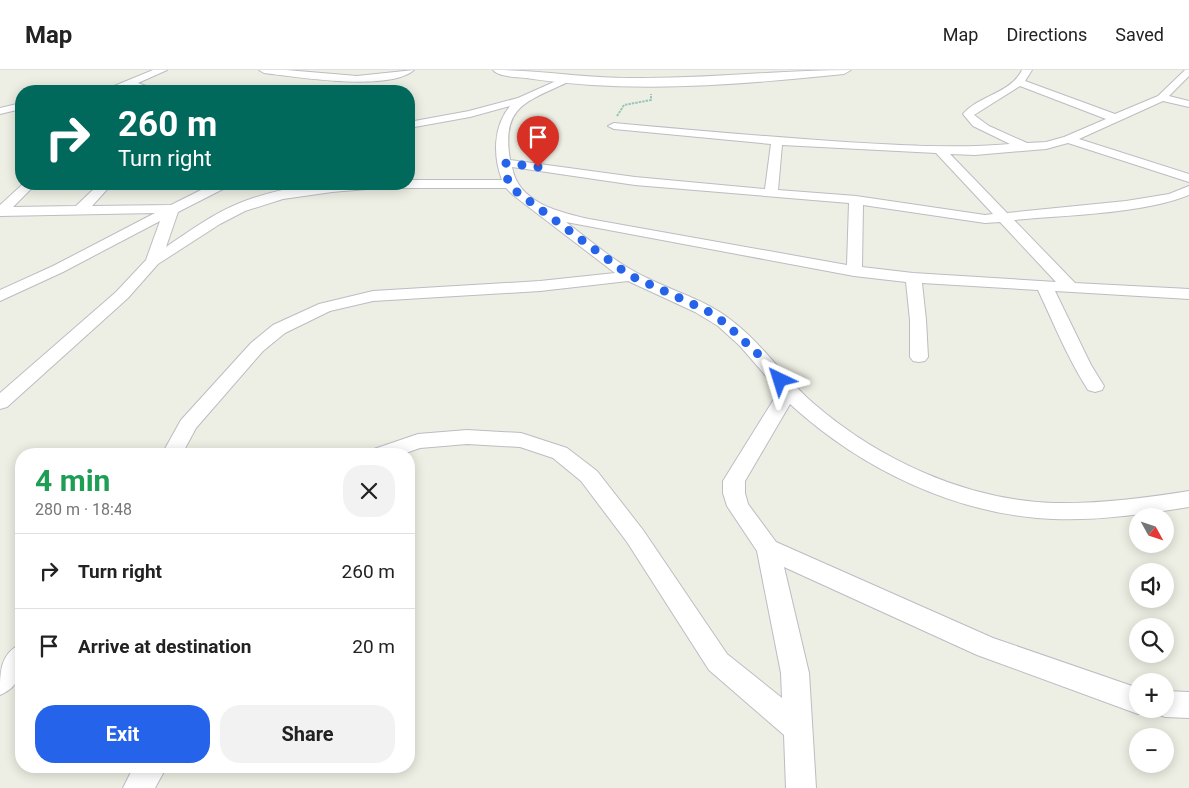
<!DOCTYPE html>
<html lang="en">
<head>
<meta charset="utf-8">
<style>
  body { margin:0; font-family:Roboto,sans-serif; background:#f2f2f2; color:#222; height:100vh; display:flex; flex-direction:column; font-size:19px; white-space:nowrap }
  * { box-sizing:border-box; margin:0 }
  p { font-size:16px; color:#767676 }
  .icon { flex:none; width:28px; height:28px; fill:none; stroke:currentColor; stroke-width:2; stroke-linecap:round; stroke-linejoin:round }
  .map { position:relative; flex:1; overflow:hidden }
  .side { position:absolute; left:15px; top:378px; width:400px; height:325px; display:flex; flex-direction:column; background:#fff; border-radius:20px; box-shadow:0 2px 12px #0003 }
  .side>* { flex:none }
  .hud { position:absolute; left:15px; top:15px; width:400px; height:105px; border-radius:20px; box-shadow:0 2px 12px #0003; background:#00695c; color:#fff; overflow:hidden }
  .needle { width:32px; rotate:130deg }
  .tools { position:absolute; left:1129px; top:438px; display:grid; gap:10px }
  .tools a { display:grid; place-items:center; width:45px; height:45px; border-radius:50%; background:#fff; box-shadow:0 2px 12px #0003; font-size:25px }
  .pin { position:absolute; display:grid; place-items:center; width:42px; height:42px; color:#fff; margin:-51px -21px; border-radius:50% 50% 50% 0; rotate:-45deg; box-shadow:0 0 5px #0007 }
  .pin .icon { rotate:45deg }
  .me { position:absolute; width:55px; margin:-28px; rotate:319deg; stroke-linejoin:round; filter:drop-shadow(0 0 4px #0008) }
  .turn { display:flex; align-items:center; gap:18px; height:105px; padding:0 20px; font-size:22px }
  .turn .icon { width:65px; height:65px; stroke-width:2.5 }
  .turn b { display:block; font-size:35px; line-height:42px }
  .round { display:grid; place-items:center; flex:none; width:52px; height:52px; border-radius:20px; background:#f2f2f2 }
  .headline { display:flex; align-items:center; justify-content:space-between; height:85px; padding:0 20px }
  h1 { font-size:30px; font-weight:700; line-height:38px; color:#1e9e55 }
  .cta { display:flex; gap:10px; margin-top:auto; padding:10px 20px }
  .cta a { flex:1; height:58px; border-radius:20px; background:#2563eb; color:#fff; font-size:20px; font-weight:700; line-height:58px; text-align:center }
  .cta a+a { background:#f2f2f2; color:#222 }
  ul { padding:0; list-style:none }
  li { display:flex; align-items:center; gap:15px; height:75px; padding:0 20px; border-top:1px solid #e0e0e0 }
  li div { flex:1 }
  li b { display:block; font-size:19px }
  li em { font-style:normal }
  header { display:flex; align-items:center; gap:30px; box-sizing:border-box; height:70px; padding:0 25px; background:#fff; border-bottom:1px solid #e0e0e0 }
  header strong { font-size:24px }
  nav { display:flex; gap:28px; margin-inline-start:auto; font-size:18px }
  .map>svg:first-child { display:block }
</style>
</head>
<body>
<header>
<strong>Map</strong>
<nav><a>Map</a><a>Directions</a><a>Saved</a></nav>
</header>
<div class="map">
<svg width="1189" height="718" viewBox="0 0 1189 718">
  <rect width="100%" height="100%" fill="#edefe4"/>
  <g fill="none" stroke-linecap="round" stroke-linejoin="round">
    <defs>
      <path id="minor" d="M153,0H167L138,13L154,19L155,21H141L128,16L116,21H102Z
        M259,0H286L357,6L414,0C389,22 296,7 264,3Z
        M1022,0H1032L1025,11L1115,44L1158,26L1185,0H1189V6L1169,26L1189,31V37L1163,31L1079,69L1189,104V112L1068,73L1046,79L975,85L950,84L1007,143L1126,131L1169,124L1189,116V125C1143,144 1066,145 1014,150L1075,213L1189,219V229L1055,221L1091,295L1104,316L1102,320L1095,322L1088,320C1068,289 1054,254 1038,220L922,213L926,250L928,287L925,291L919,292L913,291L910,287V250L906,212L854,206L566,152C592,172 617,194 647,208C675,222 706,230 731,250C763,274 784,308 813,333C879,390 966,430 1053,433C1099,434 1144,428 1189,421V437C1144,444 1098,451 1053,449C956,445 861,399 790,334L745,411V423L748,434L776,472L993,568L1138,618V639H1149L1148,640L1138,644L977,585L784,497L809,603L816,718H786L784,665L709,600L627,472L581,411L553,388L520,377L467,374L420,378L403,384H371L374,379L418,364L467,360L521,363L567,378L597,401L643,460L727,584L782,628L781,603L757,481L727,436L723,423V411L779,321L740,276L718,256L695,242L628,211L540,221L373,231L330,241L285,263L263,281L196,358L182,384H162L181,350L251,273L273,255L319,234L373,221L540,211L615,203L513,125L506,118H393L387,114H409V110H502C493,86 493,57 510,36L470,47L409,58V52L469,41L518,28L565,7L568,8V12C526,32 501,36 510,90L635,107L765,119L771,74L614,59L608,56L614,53C691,60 769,67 846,72C901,75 956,79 1010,74L973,56L963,44C979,25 1010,24 1022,0ZM1020,16L1106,49L1064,67L1046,72L1027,73L989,56L974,45ZM782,75L936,83L993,144L985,145L856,126L778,120ZM512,97L635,115L849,133L847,195L589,149C559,142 518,133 512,97ZM863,135L985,153L1000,152L1056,212L913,203L862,197Z
        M21,33V39L0,44V38Z
        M23,114H36L13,137L76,136L99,114H112L92,136L171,135L213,114H228L227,117L178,142L166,177C188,162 210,146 235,135C280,115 337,111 385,114L379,118L332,122L283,129L245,141L220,154L158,194L128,228L7,337L0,339V323L116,222L146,190L160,151L63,202L0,231V220L53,196L155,143L0,146V135Z
        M21,574C22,596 24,615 0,625C0,601 0,584 21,574Z
        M1165,621L1189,622V648L1165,647L1155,643L1153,639H1165Z
        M134,696H167L155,718H123Z"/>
      <path id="secondary" d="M493,0C539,0 584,8 630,8C704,9 777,0 851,0L844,4C738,15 631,24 526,8C517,7 499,7 493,0Z"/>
    </defs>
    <use href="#minor" stroke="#bcbcc3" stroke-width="2"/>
    <use href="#secondary" stroke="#bfbfc7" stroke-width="2"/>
    <path stroke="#9ac7b8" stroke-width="2" stroke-dasharray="2.5 1" stroke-linecap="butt" d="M617,46L624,35L651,30V24"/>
    <use href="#minor" fill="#fff" fill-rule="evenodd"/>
    <use href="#secondary" fill="#fff" fill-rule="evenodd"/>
  </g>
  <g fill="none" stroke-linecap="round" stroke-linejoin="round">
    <path stroke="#2563eb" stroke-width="9" stroke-dasharray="0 16.2" d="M538,97L506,93L507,108L513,119L629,205L706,240L725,253L759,285L780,310"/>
  </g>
</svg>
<div class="tools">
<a><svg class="needle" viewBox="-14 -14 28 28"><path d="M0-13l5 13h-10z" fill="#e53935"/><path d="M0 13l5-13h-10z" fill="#767676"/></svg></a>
<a><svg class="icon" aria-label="sound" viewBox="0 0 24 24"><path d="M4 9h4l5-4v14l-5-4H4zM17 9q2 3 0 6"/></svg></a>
<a><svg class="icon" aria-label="search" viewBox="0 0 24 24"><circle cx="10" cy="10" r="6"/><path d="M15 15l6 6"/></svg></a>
<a>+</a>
<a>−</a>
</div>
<div class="pin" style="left:538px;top:97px;background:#d93025"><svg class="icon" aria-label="arrive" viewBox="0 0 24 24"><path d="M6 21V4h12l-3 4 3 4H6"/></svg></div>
<svg class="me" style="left:780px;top:310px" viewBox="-20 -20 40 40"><path d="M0-17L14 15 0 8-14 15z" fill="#2563eb" stroke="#fff" stroke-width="4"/></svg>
<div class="hud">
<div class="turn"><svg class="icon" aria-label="right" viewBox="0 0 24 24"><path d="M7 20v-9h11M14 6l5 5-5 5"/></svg><div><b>260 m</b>Turn right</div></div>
</div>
<section class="side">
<div class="headline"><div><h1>4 min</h1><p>280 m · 18:48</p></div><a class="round"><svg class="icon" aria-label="close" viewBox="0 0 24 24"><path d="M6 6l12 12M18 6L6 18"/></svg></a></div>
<ul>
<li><svg class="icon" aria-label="right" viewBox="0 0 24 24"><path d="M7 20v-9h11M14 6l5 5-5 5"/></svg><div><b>Turn right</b></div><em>260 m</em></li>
<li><svg class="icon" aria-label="arrive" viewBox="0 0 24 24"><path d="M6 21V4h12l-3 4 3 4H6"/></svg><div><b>Arrive at destination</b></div><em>20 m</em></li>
</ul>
<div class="cta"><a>Exit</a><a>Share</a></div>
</section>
</div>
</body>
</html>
